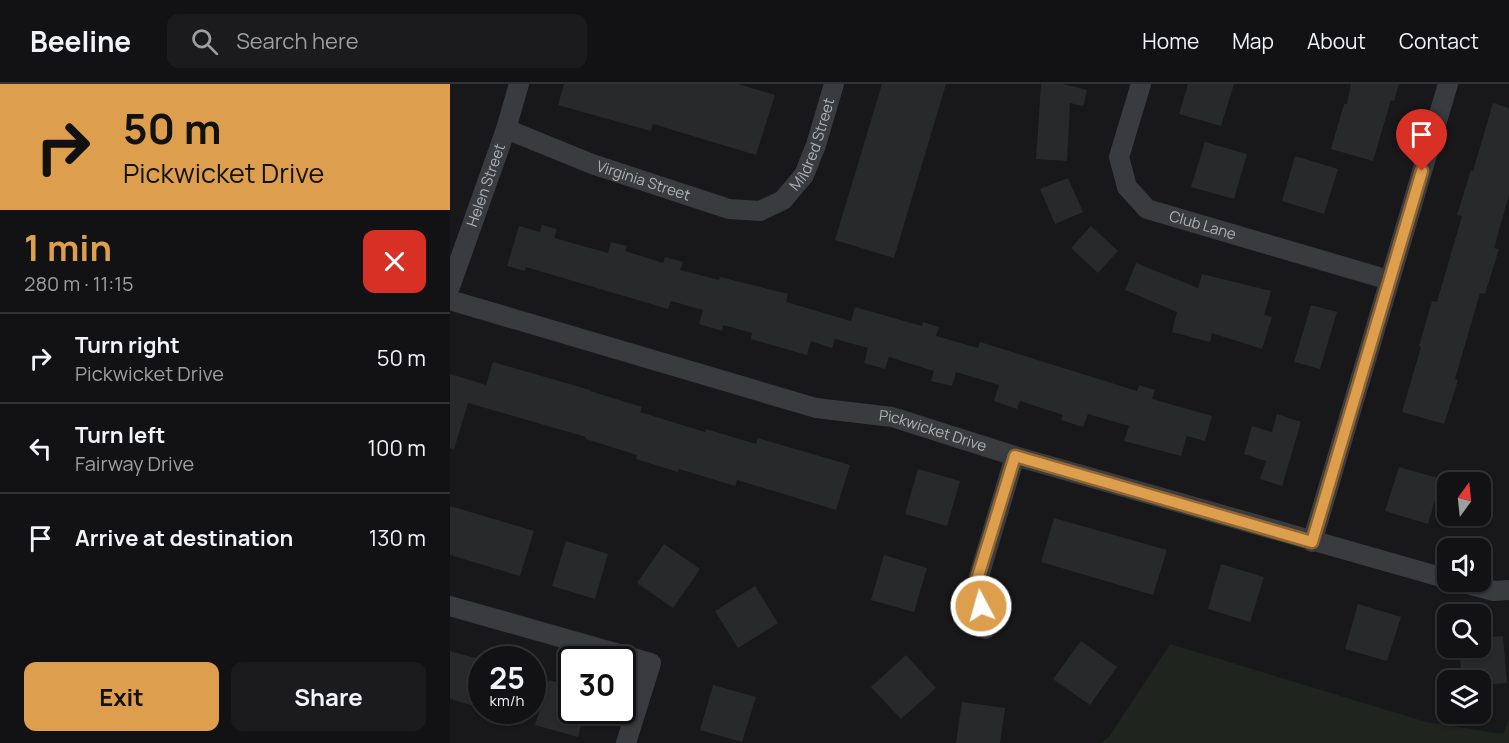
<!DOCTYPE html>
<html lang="en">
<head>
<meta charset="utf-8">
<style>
  body { margin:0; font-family:Manrope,sans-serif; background:#1b1b1d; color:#f1f3f6; height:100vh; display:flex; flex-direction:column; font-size:22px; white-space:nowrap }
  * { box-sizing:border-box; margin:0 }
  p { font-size:20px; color:#9c9ea0 }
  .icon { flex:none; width:33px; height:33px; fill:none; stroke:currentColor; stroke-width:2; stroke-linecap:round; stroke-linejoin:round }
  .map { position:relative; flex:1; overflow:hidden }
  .side { display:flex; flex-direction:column; background:#121214; width:450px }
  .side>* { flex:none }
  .hud { background:#dd9f4d; color:#111; overflow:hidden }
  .needle { width:39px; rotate:15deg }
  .fabs { position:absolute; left:987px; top:388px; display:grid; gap:12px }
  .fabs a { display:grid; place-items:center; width:54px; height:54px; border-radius:12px; background:#121214; box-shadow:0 2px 4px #0004,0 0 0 2px #313234; font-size:30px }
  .speed { position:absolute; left:18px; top:562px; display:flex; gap:12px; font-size:30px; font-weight:700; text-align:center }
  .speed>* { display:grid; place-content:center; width:78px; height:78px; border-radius:50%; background:#121214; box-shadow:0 2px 4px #0004,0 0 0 2px #313234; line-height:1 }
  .speed small { font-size:15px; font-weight:400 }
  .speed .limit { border:3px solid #111; border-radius:9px; background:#fff; color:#111 }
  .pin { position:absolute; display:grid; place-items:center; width:51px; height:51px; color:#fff; margin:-62px -26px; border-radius:50% 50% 50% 0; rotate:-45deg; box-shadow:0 0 6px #0007 }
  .pin .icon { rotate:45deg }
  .me { position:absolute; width:66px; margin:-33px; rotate:354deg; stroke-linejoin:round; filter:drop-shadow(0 0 4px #0008) }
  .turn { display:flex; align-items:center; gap:21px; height:126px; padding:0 24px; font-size:27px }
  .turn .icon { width:78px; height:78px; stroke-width:2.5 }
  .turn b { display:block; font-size:42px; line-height:51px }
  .round { display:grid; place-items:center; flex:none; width:63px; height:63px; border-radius:12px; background:#1b1b1d }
  .headline { display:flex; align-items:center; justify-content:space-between; height:102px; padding:0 24px }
  h1 { font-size:36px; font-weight:700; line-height:45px; color:#dd9f4d }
  .primary-button { display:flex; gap:12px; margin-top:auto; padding:12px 24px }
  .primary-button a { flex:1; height:69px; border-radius:12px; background:#dd9f4d; color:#111; font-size:24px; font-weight:700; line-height:69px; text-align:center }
  .primary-button a+a { background:#1b1b1d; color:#f1f3f6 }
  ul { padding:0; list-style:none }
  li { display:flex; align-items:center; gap:18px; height:90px; padding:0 24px; border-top:2px solid #313234 }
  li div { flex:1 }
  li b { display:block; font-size:22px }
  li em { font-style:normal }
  header { display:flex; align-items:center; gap:36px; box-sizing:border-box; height:84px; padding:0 30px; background:#121214; border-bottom:2px solid #313234 }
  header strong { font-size:28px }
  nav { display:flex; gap:33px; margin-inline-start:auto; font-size:21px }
  .search { width:420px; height:54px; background:#1b1b1d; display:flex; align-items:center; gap:15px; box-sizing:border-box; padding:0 21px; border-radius:12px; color:#9c9ea0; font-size:22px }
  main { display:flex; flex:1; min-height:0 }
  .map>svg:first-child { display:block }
</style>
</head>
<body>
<header>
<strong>Beeline</strong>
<div class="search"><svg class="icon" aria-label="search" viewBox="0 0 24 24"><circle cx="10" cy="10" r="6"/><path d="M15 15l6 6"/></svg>Search here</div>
<nav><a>Home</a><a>Map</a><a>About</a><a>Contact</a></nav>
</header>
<main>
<section class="side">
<div class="hud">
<div class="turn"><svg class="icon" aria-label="right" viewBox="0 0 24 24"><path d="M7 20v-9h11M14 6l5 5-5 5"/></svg><div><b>50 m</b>Pickwicket Drive</div></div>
</div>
<div class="headline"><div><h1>1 min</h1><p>280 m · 11:15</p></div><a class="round" style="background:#d93025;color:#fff"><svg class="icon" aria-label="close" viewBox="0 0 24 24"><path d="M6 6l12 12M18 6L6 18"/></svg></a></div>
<ul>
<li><svg class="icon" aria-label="right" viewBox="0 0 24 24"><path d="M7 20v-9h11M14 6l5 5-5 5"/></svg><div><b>Turn right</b><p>Pickwicket Drive</p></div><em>50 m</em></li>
<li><svg class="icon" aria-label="left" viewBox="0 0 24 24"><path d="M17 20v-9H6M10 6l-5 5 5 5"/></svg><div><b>Turn left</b><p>Fairway Drive</p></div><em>100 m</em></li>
<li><svg class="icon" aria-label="arrive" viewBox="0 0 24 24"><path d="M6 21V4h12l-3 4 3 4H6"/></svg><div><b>Arrive at destination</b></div><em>130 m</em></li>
</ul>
<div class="primary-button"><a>Exit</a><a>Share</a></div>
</section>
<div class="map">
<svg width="1059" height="659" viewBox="0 0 1059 659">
  <rect width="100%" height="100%" fill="#18181a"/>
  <path fill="#1f241f" d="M720,560L976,638L1053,650L1059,635V659H650L659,653Z"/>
  <path fill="#28292b" d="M114,0H288L325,11L306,71L203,40L201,47L108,21Z
    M432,0H496L444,174L385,156Z
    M591,0H613L637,6L633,22L620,19L617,77L586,75Z
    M738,0H784L771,42L729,30Z
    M901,0H949L944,17L941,16L923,77L881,65L894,20H897Z
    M1043,19L1059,24V111L1044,164L1049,165L1035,210L1030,209L1005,295L1008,296L994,340L952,328L971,263L969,262L982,217L987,218L1012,132L1007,131L1021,86L1023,87Z
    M755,58L797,70L784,115L741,103Z
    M845,72L888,85L874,130L832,117Z
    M618,94L633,128L605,140L590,105Z
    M92,141L107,145L104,154L158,169L161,158L177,162L175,167L213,179L215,173L233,178L230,186L269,196L270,193L338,210L336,218L401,237L405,223L472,242L473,238L489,243L486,252L528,264L530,258L687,307L689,301L705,306L702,315L762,332L755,357L737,352L731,372L674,357L679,342L638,330L633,343L611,336L613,331L570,317L567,325L544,317L549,301L506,288L502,302L481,297L484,287L439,273L435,285L414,279L418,264L385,255L382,264L361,257L357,271L301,255L302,249L273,241L272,247L249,240L253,226L221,217L218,225L76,183L75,187L57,182L69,142L90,148Z
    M641,142L668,167L648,189L621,164Z
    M686,179L748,204L752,190L821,207L814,231L822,233L812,265L762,249L760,258L722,248L727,228L675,206Z
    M861,221L887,228L870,285L844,278Z
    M43,278L140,306V307L192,323L190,328L255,348L256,345L306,360L308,354L400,381L386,426L287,396L285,402L229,385L228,388L186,375L187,371L136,355V353L18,319L4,365L0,364V290L36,301Z
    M827,330L851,338L832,402L810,395L816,377L794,370L802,342L822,348Z
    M949,383L991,395L978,440L935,427Z
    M468,385L510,397L497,442L455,430Z
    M0,422L84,447L70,492L0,471Z
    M604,434L717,466L703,511L591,478Z
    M116,457L158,470L145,515L102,502Z
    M214,460L250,485L223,524L187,499Z
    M434,471L477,484L464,528L421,516Z
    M771,480L814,493L800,538L758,525Z
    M305,502L328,539L288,564L265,527Z
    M908,520L951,533L937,577L895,565Z
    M1053,552L1057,599L1030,601V597H1012L1009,564H1030V554Z
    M631,557L667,583L640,621L603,595Z
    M0,567L32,576V585L21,621L0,615Z
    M456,571L486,604L451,635L421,603Z
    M99,596L122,603V627H135L128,653L85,641Z
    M263,601L306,613L292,658L250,646Z
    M512,618L555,624L550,659H506Z"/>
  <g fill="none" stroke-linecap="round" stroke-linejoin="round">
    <g stroke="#3a3b3e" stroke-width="20">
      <path id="s1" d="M691,0L669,73L677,103L697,125L939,196"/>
      <path id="s2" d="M56,45L142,80L279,125L310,127L333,116L354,91L366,61L384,0"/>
      <path id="s3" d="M0,203L56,45L69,0"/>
      <path id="s4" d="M0,216L366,324L442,333L565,372L998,495"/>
      <path d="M862,458L998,0"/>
      <path d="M1010,498L1044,507L1059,506"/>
      <path d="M0,522L201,579L176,659"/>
      <path d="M536,545L527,499L565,372"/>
    </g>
  </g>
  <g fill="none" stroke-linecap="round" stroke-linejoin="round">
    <defs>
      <path id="route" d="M531,522L526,499L565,372L862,458L972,87"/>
    </defs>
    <use href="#route" stroke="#906732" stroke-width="15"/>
    <use href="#route" stroke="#dd9f4d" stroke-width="10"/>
  </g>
  <g text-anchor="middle" stroke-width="6" stroke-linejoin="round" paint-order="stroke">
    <g font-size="15" fill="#acb1b8" stroke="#131315">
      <text dy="5" stroke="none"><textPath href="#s2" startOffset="358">Mildred Street</textPath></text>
      <text dy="5" stroke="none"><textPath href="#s2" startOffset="147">Virginia Street</textPath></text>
      <text dy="5" stroke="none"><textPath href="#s3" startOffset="108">Helen Street</textPath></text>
      <text dy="5" stroke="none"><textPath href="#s1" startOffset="195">Club Lane</textPath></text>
      <text dy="5" stroke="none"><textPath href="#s4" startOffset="501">Pickwicket Drive</textPath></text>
    </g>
  </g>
</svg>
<div class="fabs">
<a><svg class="needle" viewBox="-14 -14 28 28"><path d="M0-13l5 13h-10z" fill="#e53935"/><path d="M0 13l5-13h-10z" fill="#9c9ea0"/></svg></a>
<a><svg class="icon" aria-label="sound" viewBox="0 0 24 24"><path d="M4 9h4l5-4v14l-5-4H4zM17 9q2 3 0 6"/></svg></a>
<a><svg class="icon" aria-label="search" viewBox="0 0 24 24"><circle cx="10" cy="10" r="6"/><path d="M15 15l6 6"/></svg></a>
<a><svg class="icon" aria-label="layers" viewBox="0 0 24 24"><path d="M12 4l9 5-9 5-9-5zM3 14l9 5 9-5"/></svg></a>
</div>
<div class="speed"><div>25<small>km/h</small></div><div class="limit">30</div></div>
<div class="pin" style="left:972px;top:87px;background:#d93025"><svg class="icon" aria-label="arrive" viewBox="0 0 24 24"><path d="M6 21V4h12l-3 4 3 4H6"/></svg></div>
<svg class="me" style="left:531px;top:522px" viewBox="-20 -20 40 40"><circle r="17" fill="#dd9f4d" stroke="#fff" stroke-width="3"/><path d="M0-11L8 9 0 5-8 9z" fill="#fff"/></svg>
</div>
</main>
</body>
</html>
